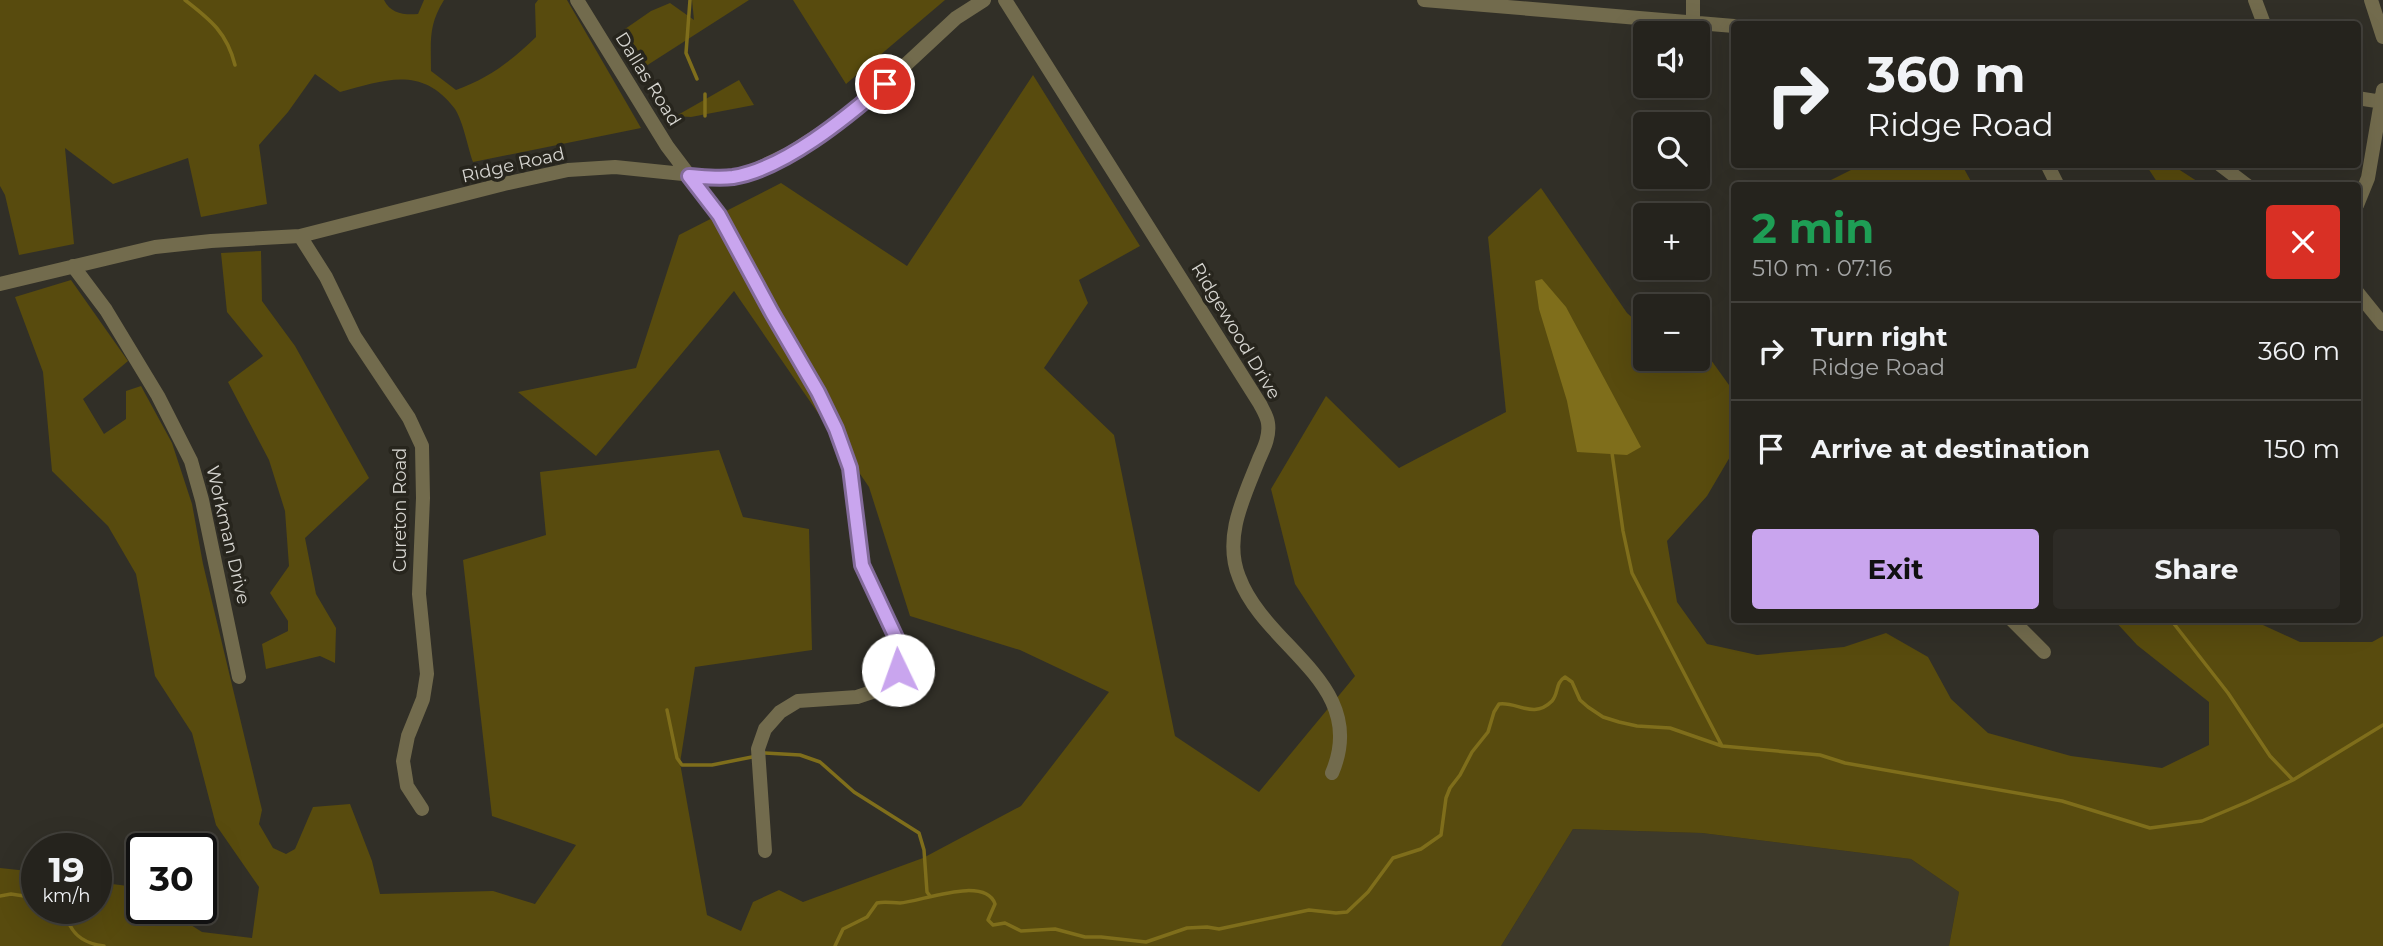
<!DOCTYPE html>
<html lang="en">
<head>
<meta charset="utf-8">
<style>
  body { margin:0; font-family:Montserrat,sans-serif; background:#2d2b26; color:#f1f3f6; height:100vh; display:flex; flex-direction:column; font-size:26px; white-space:nowrap }
  * { box-sizing:border-box; margin:0 }
  p { font-size:23px; color:#a3a4a4 }
  .icon { flex:none; width:38px; height:38px; fill:none; stroke:currentColor; stroke-width:2; stroke-linecap:round; stroke-linejoin:round }
  .map { position:relative; flex:1; overflow:hidden }
  .drawer { position:absolute; left:1731px; top:182px; width:630px; height:441px; display:flex; flex-direction:column; background:#25231d; border-radius:7px; box-shadow:0 7px 28px #0002,0 0 0 2px #42403b }
  .drawer>* { flex:none }
  .guide { position:absolute; left:1731px; top:21px; width:630px; height:147px; border-radius:7px; box-shadow:0 7px 28px #0002,0 0 0 2px #42403b; background:#25231d; color:#f1f3f6; overflow:hidden }
  .fabs { position:absolute; left:1633px; top:21px; display:grid; gap:14px }
  .fabs a { display:grid; place-items:center; width:77px; height:77px; border-radius:7px; background:#25231d; box-shadow:0 7px 28px #0002,0 0 0 2px #42403b; font-size:35px }
  .speed { position:absolute; left:21px; top:833px; display:flex; gap:14px; font-size:35px; font-weight:700; text-align:center }
  .speed>* { display:grid; place-content:center; width:91px; height:91px; border-radius:50%; background:#25231d; box-shadow:0 7px 28px #0002,0 0 0 2px #42403b; line-height:1 }
  .speed small { font-size:18px; font-weight:400 }
  .speed .limit { border:4px solid #111; border-radius:10px; background:#fff; color:#111 }
  .pin { position:absolute; display:grid; place-items:center; width:60px; height:60px; color:#fff; margin:-30px; border:4px solid #fff; border-radius:50%; box-shadow:0 2px 7px #0007 }
  .me { position:absolute; width:77px; margin:-38px; rotate:357deg; stroke-linejoin:round; filter:drop-shadow(0 0 5px #0008) }
  .turn { display:flex; align-items:center; gap:24px; height:147px; padding:0 21px; font-size:32px }
  .turn .icon { width:91px; height:91px; stroke-width:2.5 }
  .turn b { display:block; font-size:49px; line-height:60px }
  .round { display:grid; place-items:center; flex:none; width:74px; height:74px; border-radius:7px; background:#2d2b26 }
  .summary { display:flex; align-items:center; justify-content:space-between; height:119px; padding:0 21px }
  h1 { font-size:42px; font-weight:700; line-height:52px; color:#1e9e55 }
  .primary-button { display:flex; gap:14px; margin-top:auto; padding:14px 21px }
  .primary-button a { flex:1; height:80px; border-radius:7px; background:#c9a5ee; color:#111; font-size:28px; font-weight:700; line-height:80px; text-align:center }
  .primary-button a+a { background:#2d2b26; color:#f1f3f6 }
  ul { padding:0; list-style:none }
  li { display:flex; align-items:center; gap:21px; height:98px; padding:0 21px; border-top:2px solid #42403b }
  li div { flex:1 }
  li b { display:block; font-size:26px }
  li em { font-style:normal }
  .map>svg:first-child { display:block }
</style>
</head>
<body>
<div class="map">
<svg width="2383" height="946" viewBox="0 0 2383 946">
  <rect width="100%" height="100%" fill="#312f27"/>
  <path fill="#3d392a" d="M1573,829L1702,833L1911,859L1959,892L1949,946H1501Z"/>
  <path fill="#584b0e" d="M0,0H384C391,14 404,15 418,14L424,0H444C428,26 431,41 431,71L456,90C489,78 511,61 536,37L535,4L538,0H567L641,128L473,162C468,148 463,121 455,109C422,65 385,80 340,92L315,74L288,112L259,145L267,204L201,217L188,158L113,184L65,148L74,244L19,255L5,195L0,186Z
    M692,0H749L646,66L625,29L651,11L670,3L694,20Z
    M793,0H945L846,84Z
    M1033,75L1140,246L1079,280L1088,303L1044,368L1114,435L1175,736L1259,792L1355,676L1295,584L1271,489L1326,396L1399,468L1506,412L1488,237L1541,188L1627,313L1645,329V359H1679L1688,367L1706,353L1734,392V450L1707,496L1667,541L1677,602L1707,644L1757,655L1844,647L1886,633L1928,657L1951,699L1988,733L2071,756L2162,768L2209,745V702L2137,645L2114,620H2252L2300,642H2372L2383,636V946H1949L1959,892L1911,859L1702,833L1573,829L1501,946H0V868L37,872V908H96V882L128,886L142,895V908H164L202,932L252,938L259,887L216,825L192,733L155,676L136,574L108,526L52,471L43,372L15,297L71,280L128,361L83,399L104,434L126,419V391L141,386L172,443L192,504L203,564L262,810L259,824L273,848L286,854L295,849L313,807L350,804L372,861L380,894L493,891L535,904L576,845L492,816L463,560L546,535L540,472L719,450L743,517L809,529L812,650L695,667L680,763L707,915L741,931L753,902L779,890L803,902L923,858L1021,806L1109,692L1020,650L910,616L869,487L734,291L596,456L518,392L636,368L679,235L781,183L907,266Z
    M739,80L754,105L691,117L676,116Z
    M1861,165H1962L1973,185H1821Z
    M2146,165H2172L2203,185H2159Z
    M261,251L262,301L295,346L369,478L305,538L316,594L336,628L335,663L320,656L266,669L262,644L288,631V621L270,593L289,566L285,511L269,460L228,382L263,356L227,312L221,253Z"/>
  <path fill="#7f6e1b" d="M1542,279L1566,307L1641,447L1627,455L1577,452L1567,401L1539,309L1535,281Z"/>
  <g fill="none" stroke-linecap="round" stroke-linejoin="round">
    <path stroke="#7f6e1b" stroke-width="3.5" d="M185,0C211,20 227,33 235,65
      M690,0L686,53L697,79
      M705,94V116
      M1612,453L1623,531L1632,573L1722,746
      M2171,620L2228,693L2270,756L2292,779
      M667,710L677,758L682,765H712L752,757
      M765,753L800,755L820,762L854,792L919,833L924,850L927,892L930,896
      M0,896L11,894L37,898
      M75,908L76,914L68,921C74,937 87,944 104,946
      M835,946L843,929L867,917L877,903C885,901 892,903 900,903C920,902 985,875 995,904L988,920L993,925L1005,923L1021,931L1055,929L1085,937H1101L1146,942L1187,928L1207,927L1219,929L1309,910L1336,913L1347,912L1368,892L1393,858L1421,849L1441,835L1446,798L1450,788L1460,775L1472,752L1488,732L1494,712L1499,704C1517,701 1533,720 1552,701C1559,693 1555,683 1565,677L1572,682L1580,700L1588,707L1603,717L1619,722L1637,726L1670,728L1722,746L1820,755L1845,763L2062,801L2150,828L2202,821L2247,802L2293,780L2383,725"/>
    <path stroke="#726b4d" stroke-width="14" d="M577,0L667,146L719,215L772,313L818,392L836,429L850,468L862,565L899,644L901,661L896,675L888,684L878,690L857,697L798,701L780,712L765,729L758,749L765,851
      M1005,0L1260,404C1263,410 1267,416 1268,423C1270,436 1264,448 1259,459C1244,497 1223,537 1239,577C1265,648 1370,684 1332,773
      M1424,0L1734,26
      M1693,0V23
      M2255,0L2264,24
      M2371,0L2383,37
      M2357,98L2383,102
      M2047,164L2058,186
      M2219,164L2248,186
      M2357,205L2368,178L2383,90
      M300,236L326,277L355,337L409,418L422,446L423,498L419,594L427,674L423,699L408,736L403,761L407,786L422,809
      M73,266L106,310L158,396L191,461L202,500L239,677
      M0,284L155,247L211,241L300,236L504,184L568,170L615,167L722,178L749,173L792,152L840,121L885,84L956,18L984,0
      M2357,292L2383,324
      M2012,620L2044,652"/>
  </g>
  <g fill="none" stroke-linecap="round" stroke-linejoin="round">
    <defs>
      <path id="route" d="M885,84C847,117 784,169 733,177C718,179 704,177 689,176L719,215L772,313L818,392L836,429L850,468L862,565L899,644L901,655L898,670"/>
    </defs>
    <use href="#route" stroke="#836b9b" stroke-width="18"/>
    <use href="#route" stroke="#c9a5ee" stroke-width="12"/>
  </g>
  <g text-anchor="middle" stroke-width="7" stroke-linejoin="round" paint-order="stroke">
    <g font-size="18" fill="#d6d5d0" stroke="#27251d">
      <text transform="translate(648 79) rotate(58)" y="6">Dallas Road</text>
      <text transform="translate(513 165) rotate(-13)" y="6">Ridge Road</text>
      <text transform="translate(1236 331) rotate(59)" y="6">Ridgewood Drive</text>
      <text transform="translate(400 510) rotate(-90)" y="6">Cureton Road</text>
      <text transform="translate(228 535) rotate(77)" y="6">Workman Drive</text>
    </g>
  </g>
</svg>
<div class="fabs">
<a><svg class="icon" aria-label="sound" viewBox="0 0 24 24"><path d="M4 9h4l5-4v14l-5-4H4zM17 9q2 3 0 6"/></svg></a>
<a><svg class="icon" aria-label="search" viewBox="0 0 24 24"><circle cx="10" cy="10" r="6"/><path d="M15 15l6 6"/></svg></a>
<a>+</a>
<a>−</a>
</div>
<div class="speed"><div>19<small>km/h</small></div><div class="limit">30</div></div>
<div class="pin" style="left:885px;top:84px;background:#d93025"><svg class="icon" aria-label="arrive" viewBox="0 0 24 24"><path d="M6 21V4h12l-3 4 3 4H6"/></svg></div>
<svg class="me" style="left:898px;top:670px" viewBox="-20 -20 40 40"><circle r="19" fill="#fff"/><path d="M0-13L10 11 0 6-10 11z" fill="#c9a5ee"/></svg>
<div class="guide">
<div class="turn"><svg class="icon" aria-label="right" viewBox="0 0 24 24"><path d="M7 20v-9h11M14 6l5 5-5 5"/></svg><div><b>360 m</b>Ridge Road</div></div>
</div>
<section class="drawer">
<div class="summary"><div><h1>2 min</h1><p>510 m · 07:16</p></div><a class="round" style="background:#d93025;color:#fff"><svg class="icon" aria-label="close" viewBox="0 0 24 24"><path d="M6 6l12 12M18 6L6 18"/></svg></a></div>
<ul>
<li><svg class="icon" aria-label="right" viewBox="0 0 24 24"><path d="M7 20v-9h11M14 6l5 5-5 5"/></svg><div><b>Turn right</b><p>Ridge Road</p></div><em>360 m</em></li>
<li><svg class="icon" aria-label="arrive" viewBox="0 0 24 24"><path d="M6 21V4h12l-3 4 3 4H6"/></svg><div><b>Arrive at destination</b></div><em>150 m</em></li>
</ul>
<div class="primary-button"><a>Exit</a><a>Share</a></div>
</section>
</div>
</body>
</html>
